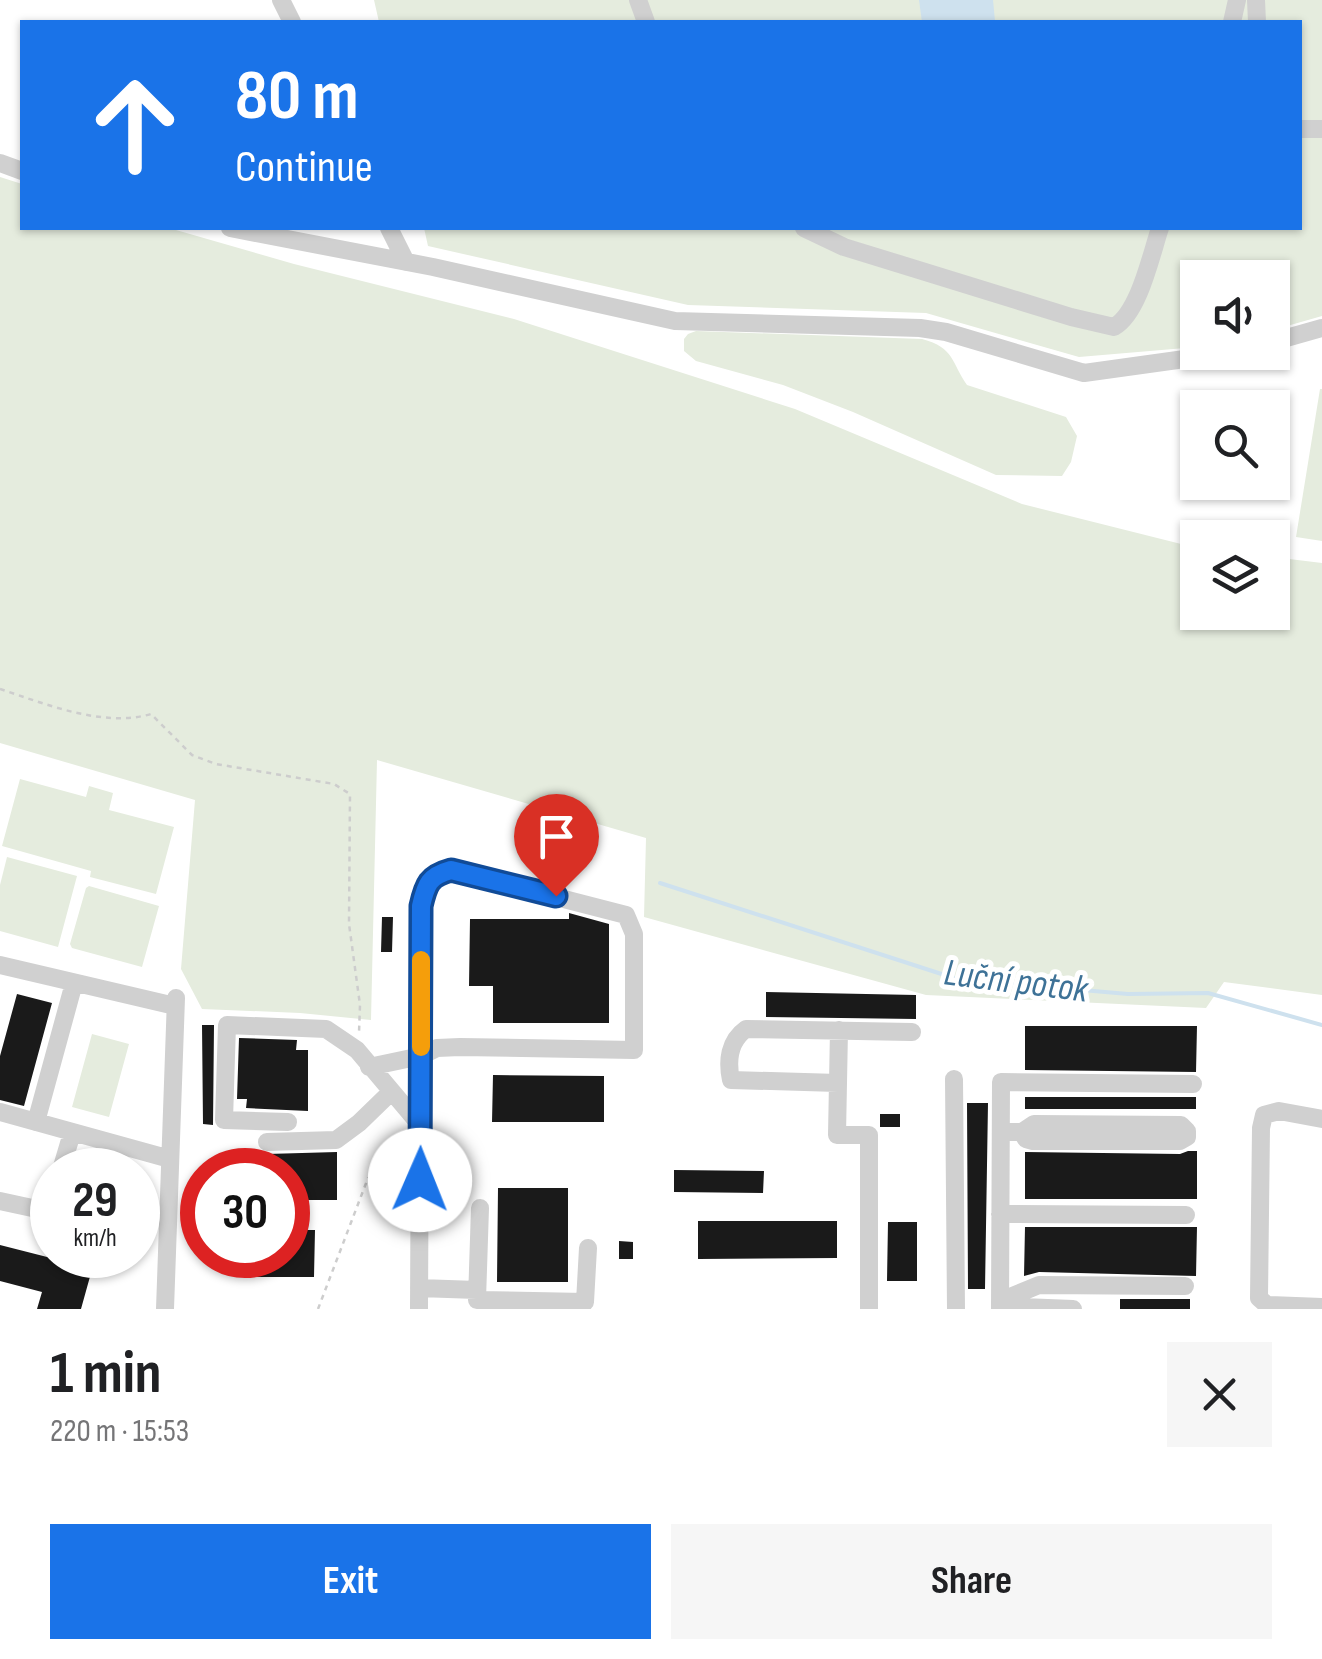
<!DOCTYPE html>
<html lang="en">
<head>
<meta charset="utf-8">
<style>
  body { margin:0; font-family:"Sofia Sans Condensed",sans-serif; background:#f6f6f6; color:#202124; height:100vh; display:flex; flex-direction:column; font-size:38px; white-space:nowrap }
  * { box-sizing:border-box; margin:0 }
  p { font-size:32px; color:#757577 }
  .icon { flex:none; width:55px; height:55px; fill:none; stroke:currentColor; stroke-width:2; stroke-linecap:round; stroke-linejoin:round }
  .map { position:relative; height:1309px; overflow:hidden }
  .side { display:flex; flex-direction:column; background:#fff; flex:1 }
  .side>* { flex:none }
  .hud { position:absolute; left:20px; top:20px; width:1282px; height:210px; border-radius:0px; box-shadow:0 2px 8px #0004; background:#1a73e8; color:#fff; overflow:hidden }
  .fabs { position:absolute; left:1180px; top:260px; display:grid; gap:20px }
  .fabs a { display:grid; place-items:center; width:110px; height:110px; border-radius:0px; background:#fff; box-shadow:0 2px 8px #0004; font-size:50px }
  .speed { position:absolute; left:30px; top:1148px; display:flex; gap:20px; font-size:50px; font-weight:700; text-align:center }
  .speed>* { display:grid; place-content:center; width:130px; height:130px; border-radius:50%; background:#fff; box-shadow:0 2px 8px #0004; line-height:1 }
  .speed small { font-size:25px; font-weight:400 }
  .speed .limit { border:15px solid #d22; background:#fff; color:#111 }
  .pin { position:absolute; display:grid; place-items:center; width:85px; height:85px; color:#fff; margin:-102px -42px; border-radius:50% 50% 50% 0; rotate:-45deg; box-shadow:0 0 10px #0007 }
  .pin .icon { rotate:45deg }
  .me { position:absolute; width:110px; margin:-55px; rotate:1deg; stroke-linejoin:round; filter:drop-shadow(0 0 8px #0008) }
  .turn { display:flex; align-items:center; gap:35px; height:210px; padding:0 50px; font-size:45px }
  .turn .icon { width:130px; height:130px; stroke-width:2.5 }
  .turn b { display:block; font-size:70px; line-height:85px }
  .round { display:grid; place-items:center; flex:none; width:105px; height:105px; border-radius:0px; background:#f6f6f6 }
  .head { display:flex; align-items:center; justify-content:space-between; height:170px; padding:0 50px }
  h1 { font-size:60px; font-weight:700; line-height:75px }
  .action { display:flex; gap:20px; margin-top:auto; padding:20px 50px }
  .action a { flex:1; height:115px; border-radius:0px; background:#1a73e8; color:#fff; font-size:40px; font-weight:700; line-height:115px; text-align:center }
  .action a+a { background:#f6f6f6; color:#202124 }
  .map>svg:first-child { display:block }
</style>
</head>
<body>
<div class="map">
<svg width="1322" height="1309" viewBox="0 0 1322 1309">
  <rect width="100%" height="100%" fill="#fff"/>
  <path fill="#e5ecde" d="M374,0H1322V316L1273,330L1272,278H1198L1197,347L1079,357L926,313L688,305L428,246L424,228H1300V22H379Z
    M0,177L22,184V228H169L294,264L514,319L795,409L1022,504L1197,548L1198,612H1272L1273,557L1322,563V995L1224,982L1206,1008L926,995L644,917L646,838L377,760L371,1020L300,1013L202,1009L181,969L195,800L0,743Z
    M696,331L922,339C955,348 951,362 967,385L1066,417L1077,436L1071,462L1062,476L996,475L853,412L783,385L696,361L684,351V339L688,334Z
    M1320,389H1322V541L1296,537Z
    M20,779L86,797L89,786L113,793L109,810L174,827L156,894L90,877L91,871L2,846Z
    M7,857L77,876L58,947L0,931V885Z
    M89,886L159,906L142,967L72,948L70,944L86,888Z
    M92,1034L129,1044L109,1117L72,1107Z"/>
  <path fill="#cee1ee" d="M919,0H993L995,21L922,22Z"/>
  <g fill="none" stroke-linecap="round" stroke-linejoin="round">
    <path stroke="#cee1ee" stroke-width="4" d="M660,883L957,979L1128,994L1208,993L1322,1025"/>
  </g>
  <path fill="#1a1a1a" d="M569,913L609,924V1023H493V986H469L470,919H569Z
    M382,917H393L392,952H381Z
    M766,992L916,995V1019L766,1017Z
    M17,994L52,1003L24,1106L0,1100V1056Z
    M202,1025H214L213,1125L203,1124Z
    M1025,1026H1197L1196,1072L1025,1070Z
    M239,1038L297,1040L296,1050H308V1111L246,1108L247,1099H237Z
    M493,1075L604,1076V1122H492Z
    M1025,1097H1196V1109H1025Z
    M967,1103H988L985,1289H968Z
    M880,1114H900V1127H880Z
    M255,1151L267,1154L337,1152V1200H306V1230H315L314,1277H256V1255H288V1170H255Z
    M1188,1151H1197V1199H1025V1152L1180,1154Z
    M78,1158L112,1167L111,1170H75Z
    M674,1170L764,1171L763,1193L674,1192Z
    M498,1188H568V1282H497Z
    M698,1221H837V1258L698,1259Z
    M888,1222H917V1281H887Z
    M1025,1227H1197L1196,1276L1039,1272L1024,1276Z
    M619,1241L633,1242V1259H619Z
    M0,1245L51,1258L52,1255H96L81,1309H37L42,1292L0,1281Z
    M1120,1299H1190V1309H1120Z"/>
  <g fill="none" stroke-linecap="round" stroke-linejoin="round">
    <path stroke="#cdcdcd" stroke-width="2.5" stroke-dasharray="5 5" stroke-linecap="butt" d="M0,689C46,704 103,728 151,714L192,755L216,764L334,784L350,794L349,924L360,1005L359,1033
      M318,1309L368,1178L406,1179"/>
    <path stroke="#d0d0d0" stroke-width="18" d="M281,0L292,22
      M638,0L646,22
      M1256,0L1257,22
      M1232,22L1237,0
      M1300,129H1322
      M0,163L22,171
      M230,228L433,267L675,321L920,328L946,332L1084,373L1235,352
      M389,228L406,262
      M804,228L844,247L1071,317L1114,327C1139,313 1151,255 1160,228
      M1272,342L1322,328
      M0,965L175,1006
      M839,1030L837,1135H869V1309
      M369,1067L421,1056L437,1048L460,1047L634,1050V934L626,915L451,870C429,876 426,884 421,905L419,1309
      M954,1079L956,1309
      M838,1083L731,1080C727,1061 729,1041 746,1029L912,1032
      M0,1112L170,1159
      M1322,1119L1279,1111L1264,1115L1261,1128L1259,1298L1267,1305L1322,1307
      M36,1122L74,983
      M288,1122L224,1120L227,1025L326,1029L357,1050L421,1126
      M1001,1132H1022L1034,1124L1181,1125L1187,1131V1137L1180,1141H1033L1026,1139L1022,1132
      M267,1142L336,1140L359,1123L391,1092
      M61,1170L72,1133
      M0,1201L46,1211L52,1199
      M480,1208L477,1300L585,1302L588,1248
      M1000,1214L1186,1215
      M419,1288L477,1290
      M1000,1301L1039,1285L1185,1286
      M1000,1301L1022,1307L1073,1309
      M165,1309L176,998
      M1000,1309L1001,1082L1193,1084"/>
  </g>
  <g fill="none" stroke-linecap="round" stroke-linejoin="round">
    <defs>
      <path id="route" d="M420,1180L421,906C426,884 429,876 451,870L556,896"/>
    </defs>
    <use href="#route" stroke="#114b97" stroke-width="25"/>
    <use href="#route" stroke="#1a73e8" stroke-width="18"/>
    <path stroke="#f59e0b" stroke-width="18" d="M421,1047V960"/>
  </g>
  <g text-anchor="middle" stroke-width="10" stroke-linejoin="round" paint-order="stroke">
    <g font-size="38" font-style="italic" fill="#3e7297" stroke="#fff">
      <text transform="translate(1016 980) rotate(7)" y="13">Luční potok</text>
    </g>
  </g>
</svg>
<div class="fabs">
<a><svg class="icon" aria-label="sound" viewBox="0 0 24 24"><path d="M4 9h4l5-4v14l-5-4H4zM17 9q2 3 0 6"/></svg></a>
<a><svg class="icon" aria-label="search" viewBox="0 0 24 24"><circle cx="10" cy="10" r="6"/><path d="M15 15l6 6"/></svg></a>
<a><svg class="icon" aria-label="layers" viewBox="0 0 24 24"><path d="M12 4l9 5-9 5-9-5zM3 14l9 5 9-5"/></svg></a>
</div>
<div class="speed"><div>29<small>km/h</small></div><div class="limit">30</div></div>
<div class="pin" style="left:556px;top:896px;background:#d93025"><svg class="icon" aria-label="arrive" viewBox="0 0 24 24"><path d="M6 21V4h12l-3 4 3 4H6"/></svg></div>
<svg class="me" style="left:420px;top:1180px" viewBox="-20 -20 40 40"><circle r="19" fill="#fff"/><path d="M0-13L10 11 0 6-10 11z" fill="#1a73e8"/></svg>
<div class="hud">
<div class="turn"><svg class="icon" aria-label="ahead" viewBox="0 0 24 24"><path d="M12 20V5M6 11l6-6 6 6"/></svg><div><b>80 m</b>Continue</div></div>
</div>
</div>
<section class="side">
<div class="head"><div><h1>1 min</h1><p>220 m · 15:53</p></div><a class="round"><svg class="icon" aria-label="close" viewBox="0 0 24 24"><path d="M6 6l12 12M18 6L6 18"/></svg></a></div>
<div class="action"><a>Exit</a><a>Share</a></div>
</section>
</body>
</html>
